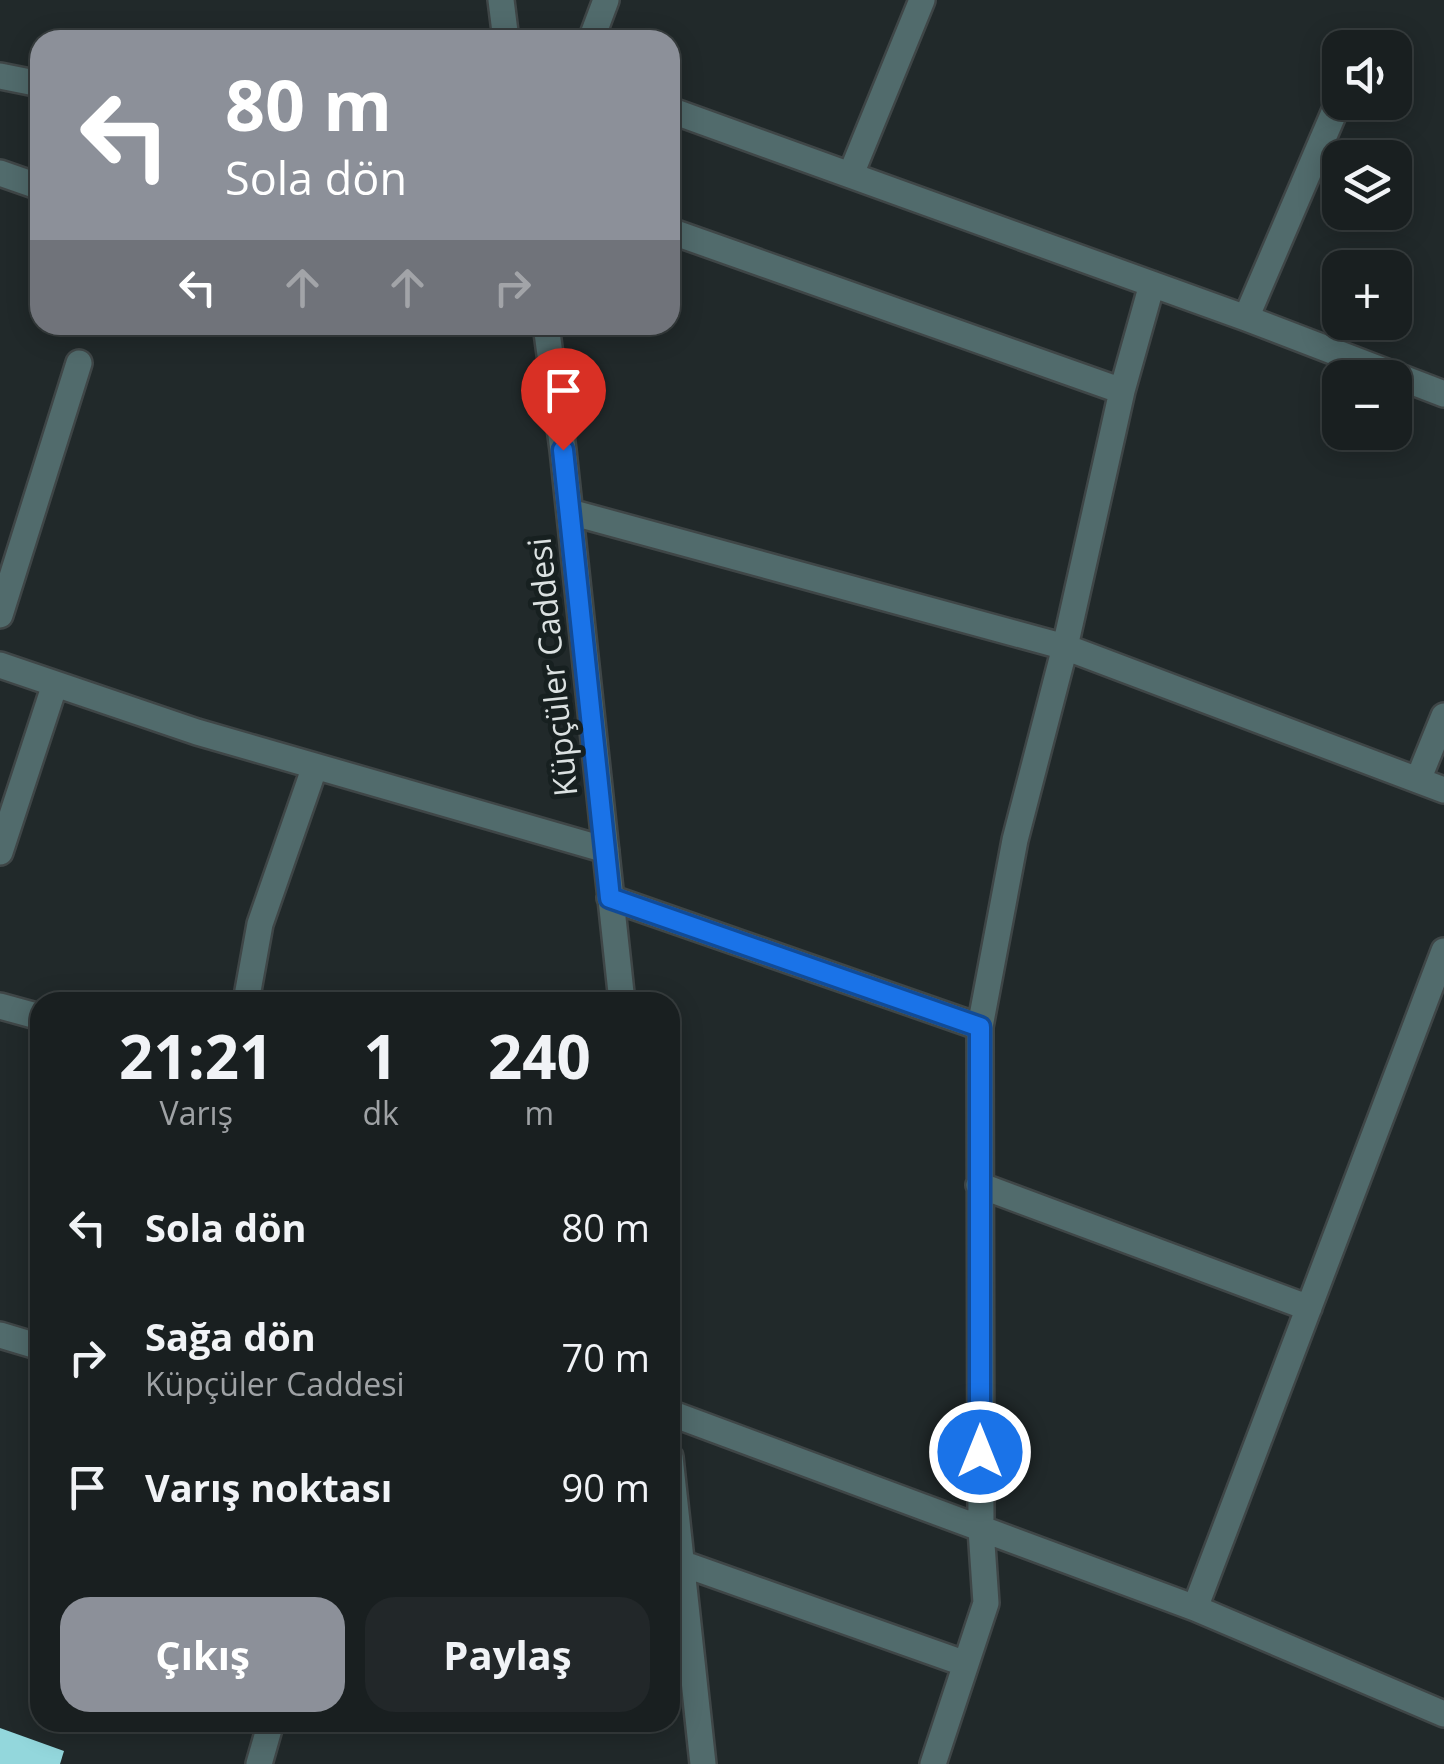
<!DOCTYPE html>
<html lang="tr">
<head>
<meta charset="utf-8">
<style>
  body { margin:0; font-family:"Open Sans",sans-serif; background:#222729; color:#f1f3f6; height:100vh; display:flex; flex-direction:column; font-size:38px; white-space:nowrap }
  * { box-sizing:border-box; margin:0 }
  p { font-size:32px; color:#9fa2a5 }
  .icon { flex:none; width:55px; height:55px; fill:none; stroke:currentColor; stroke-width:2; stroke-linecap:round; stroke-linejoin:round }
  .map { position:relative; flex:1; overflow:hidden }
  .panel { position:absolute; left:30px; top:992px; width:650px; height:740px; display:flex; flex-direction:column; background:#191f20; border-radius:30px; box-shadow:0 5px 25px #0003,0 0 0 2px #373d3e }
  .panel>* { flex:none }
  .guide { position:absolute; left:30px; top:30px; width:650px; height:305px; border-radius:30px; box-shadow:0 5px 25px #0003,0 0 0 2px #373d3e; background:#8c9099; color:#fff; overflow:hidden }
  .tools { position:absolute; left:1322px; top:30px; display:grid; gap:20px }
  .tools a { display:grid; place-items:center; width:90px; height:90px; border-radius:20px; background:#191f20; box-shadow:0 5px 25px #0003,0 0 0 2px #373d3e; font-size:50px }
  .pin { position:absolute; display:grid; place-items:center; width:85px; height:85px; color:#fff; margin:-102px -42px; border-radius:50% 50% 50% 0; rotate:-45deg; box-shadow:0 0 10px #0007 }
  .pin .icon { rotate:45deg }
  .me { position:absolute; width:110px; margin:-55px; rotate:0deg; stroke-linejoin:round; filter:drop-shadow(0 0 8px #0008) }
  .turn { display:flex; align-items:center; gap:35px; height:210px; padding:0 30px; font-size:45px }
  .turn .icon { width:130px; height:130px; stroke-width:2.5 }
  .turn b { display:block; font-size:70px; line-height:85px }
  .lanes { display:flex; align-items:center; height:95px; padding:0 30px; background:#0003; justify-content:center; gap:50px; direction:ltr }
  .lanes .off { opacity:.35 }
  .eta { display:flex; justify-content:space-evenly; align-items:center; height:170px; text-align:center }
  .eta b { font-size:60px; font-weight:700; line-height:70px }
  .primary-button { display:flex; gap:20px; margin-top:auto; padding:20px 30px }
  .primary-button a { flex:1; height:115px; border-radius:30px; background:#8c9099; color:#fff; font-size:40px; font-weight:700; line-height:115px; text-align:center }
  .primary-button a+a { background:#222729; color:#f1f3f6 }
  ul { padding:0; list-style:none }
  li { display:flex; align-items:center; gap:30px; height:130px; padding:0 30px }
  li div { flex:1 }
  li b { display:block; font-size:38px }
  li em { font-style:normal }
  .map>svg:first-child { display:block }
</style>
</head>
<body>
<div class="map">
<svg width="1444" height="1764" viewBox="0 0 1444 1764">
  <rect width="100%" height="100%" fill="#21292a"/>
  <path fill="#93d7dc" d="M0,1728L64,1751L60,1764H0Z"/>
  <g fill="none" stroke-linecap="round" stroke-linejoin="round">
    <defs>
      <path id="minor" d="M501,0L506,40
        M591,40L606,0
        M0,76L40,84
        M670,110L1246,318L1444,394
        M0,173L40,187
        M851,174L922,0
        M670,231L1122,391
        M1246,318L1339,101
        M546,325L563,450L622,1002
        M570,512L1065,647L1444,790
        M0,615L79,363
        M0,665L197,732L606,850
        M1418,780L1444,716
        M0,852L55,684
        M610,898L980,1027
        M246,1002L260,924L315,766
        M0,1006L40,1017
        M979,1185L1309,1308
        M0,1335L40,1347
        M670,1413L1195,1608L1444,1714
        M670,1457L703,1764
        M681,1563L966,1664
        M1195,1608L1444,951
        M259,1764L271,1722
        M933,1764L986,1603L981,1529L980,1027L1015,840L1065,647L1122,391L1152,284"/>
    </defs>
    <use href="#minor" stroke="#3f4647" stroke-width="30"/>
    <use href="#minor" stroke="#516b6c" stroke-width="25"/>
  </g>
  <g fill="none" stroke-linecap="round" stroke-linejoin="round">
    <defs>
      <path id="route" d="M563,450L610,898L980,1027V1452"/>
    </defs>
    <use href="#route" stroke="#114b97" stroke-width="25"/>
    <use href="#route" stroke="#1a73e8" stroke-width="18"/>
  </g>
  <g text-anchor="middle" stroke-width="10" stroke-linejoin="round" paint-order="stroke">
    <g font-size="32" fill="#dbe1e1" stroke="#172020">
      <text transform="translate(553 667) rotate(-96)" y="11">Küpçüler Caddesi</text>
    </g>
  </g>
</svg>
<div class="tools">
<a><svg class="icon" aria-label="sound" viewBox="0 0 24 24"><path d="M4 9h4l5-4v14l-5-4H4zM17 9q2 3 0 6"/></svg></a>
<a><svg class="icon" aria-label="layers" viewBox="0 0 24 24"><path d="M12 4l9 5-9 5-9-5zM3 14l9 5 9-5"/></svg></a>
<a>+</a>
<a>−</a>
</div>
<div class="pin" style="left:563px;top:450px;background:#d93025"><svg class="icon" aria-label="arrive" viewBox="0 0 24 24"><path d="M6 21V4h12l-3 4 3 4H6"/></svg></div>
<svg class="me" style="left:980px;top:1452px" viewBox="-20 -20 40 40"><circle r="17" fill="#1a73e8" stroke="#fff" stroke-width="3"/><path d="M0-11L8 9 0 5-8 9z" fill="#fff"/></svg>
<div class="guide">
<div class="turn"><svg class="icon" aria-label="left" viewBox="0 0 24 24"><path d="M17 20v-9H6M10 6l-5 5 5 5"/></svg><div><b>80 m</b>Sola dön</div></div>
<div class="lanes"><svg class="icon" aria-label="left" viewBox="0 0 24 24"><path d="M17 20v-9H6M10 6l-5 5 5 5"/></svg><svg class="icon off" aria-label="ahead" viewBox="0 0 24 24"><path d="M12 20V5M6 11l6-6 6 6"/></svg><svg class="icon off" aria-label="ahead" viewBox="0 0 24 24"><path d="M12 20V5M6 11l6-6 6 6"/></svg><svg class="icon off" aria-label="right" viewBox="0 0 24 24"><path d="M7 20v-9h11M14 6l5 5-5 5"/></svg></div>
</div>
<section class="panel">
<div class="eta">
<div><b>21:21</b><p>Varış</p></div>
<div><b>1</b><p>dk</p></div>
<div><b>240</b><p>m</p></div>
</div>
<ul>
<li><svg class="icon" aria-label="left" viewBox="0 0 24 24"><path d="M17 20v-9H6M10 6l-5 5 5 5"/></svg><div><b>Sola dön</b></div><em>80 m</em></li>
<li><svg class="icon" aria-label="right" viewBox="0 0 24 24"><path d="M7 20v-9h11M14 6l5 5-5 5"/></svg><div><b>Sağa dön</b><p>Küpçüler Caddesi</p></div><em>70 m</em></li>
<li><svg class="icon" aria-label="arrive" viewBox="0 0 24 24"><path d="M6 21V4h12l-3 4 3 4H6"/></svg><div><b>Varış noktası</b></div><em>90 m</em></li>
</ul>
<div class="primary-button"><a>Çıkış</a><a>Paylaş</a></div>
</section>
</div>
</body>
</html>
